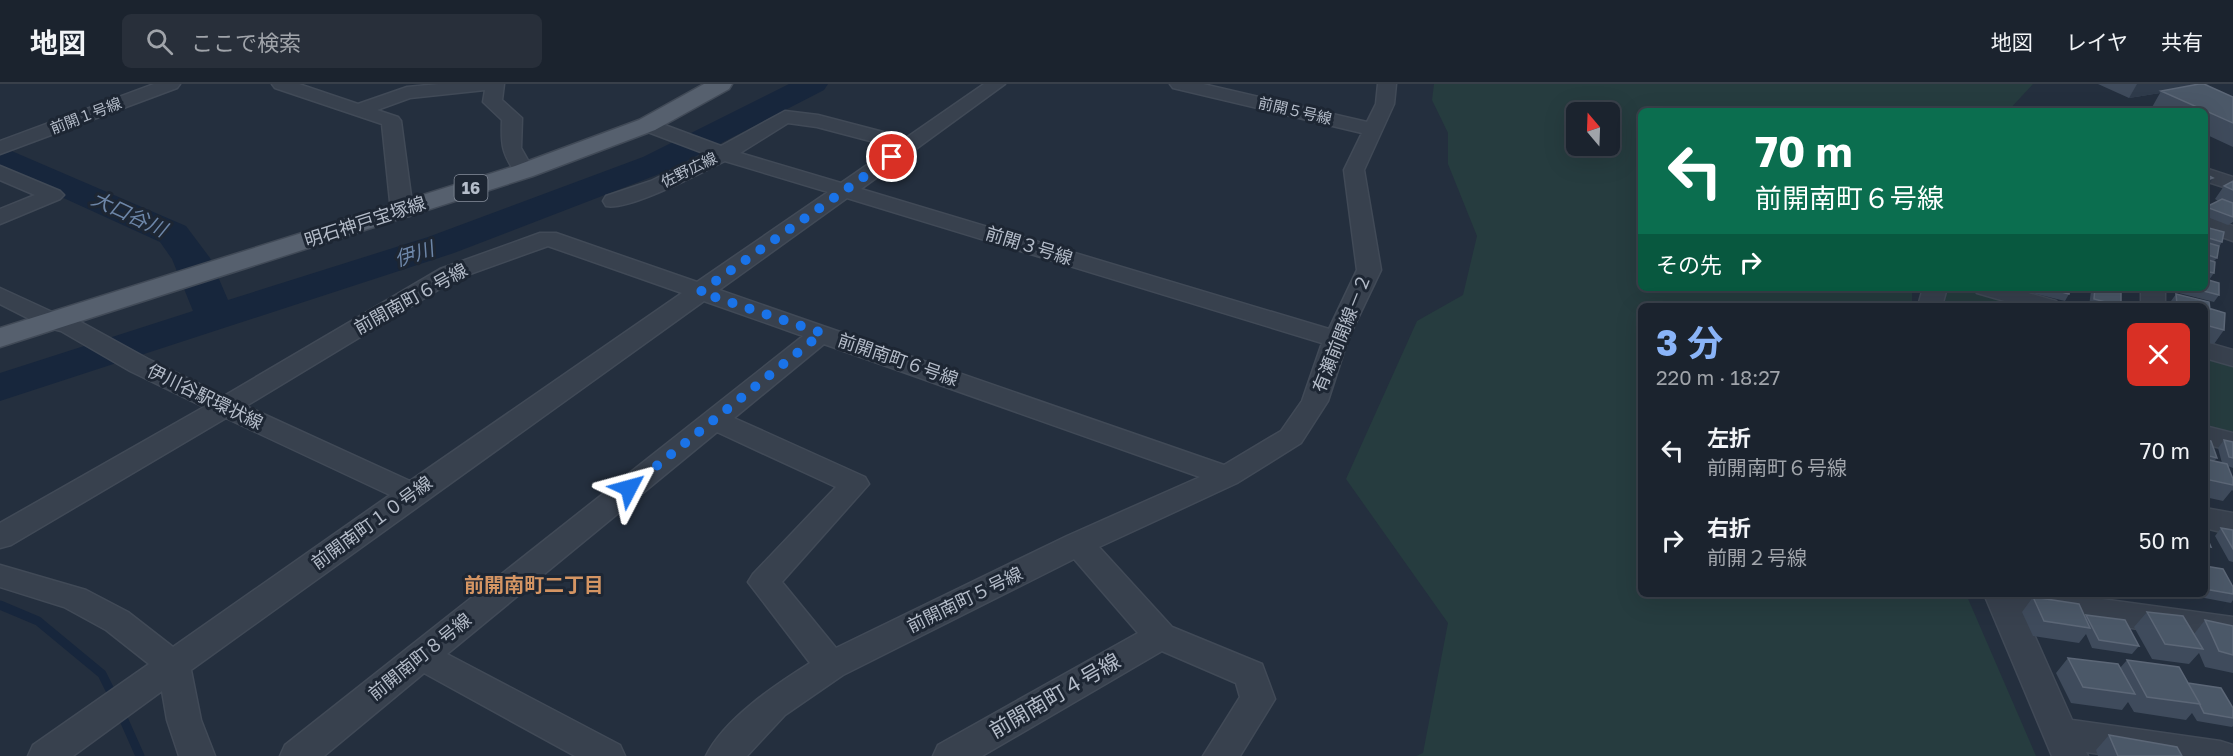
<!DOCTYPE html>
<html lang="ja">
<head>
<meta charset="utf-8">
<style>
  body { margin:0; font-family:"Golos Text","Noto Sans JP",sans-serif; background:#282f3a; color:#f1f3f6; height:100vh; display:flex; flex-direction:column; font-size:22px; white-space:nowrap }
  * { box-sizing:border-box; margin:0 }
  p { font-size:20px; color:#a0a4aa }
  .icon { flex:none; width:33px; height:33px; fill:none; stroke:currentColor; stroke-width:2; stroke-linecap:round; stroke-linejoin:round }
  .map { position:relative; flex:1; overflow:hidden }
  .details { position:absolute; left:1638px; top:219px; width:570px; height:294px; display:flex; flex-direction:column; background:#1b232e; border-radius:9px; box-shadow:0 6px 24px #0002,0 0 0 2px #39404a }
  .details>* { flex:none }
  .hud { position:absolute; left:1638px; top:24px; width:570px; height:183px; border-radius:9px; box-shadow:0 6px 24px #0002,0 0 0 2px #39404a; background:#0b6e4f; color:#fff; overflow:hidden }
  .needle { width:39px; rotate:341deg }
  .tools { position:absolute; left:1566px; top:18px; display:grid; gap:12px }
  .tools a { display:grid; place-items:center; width:54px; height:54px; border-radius:9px; background:#1b232e; box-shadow:0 6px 24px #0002,0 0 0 2px #39404a; font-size:30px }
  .pin { position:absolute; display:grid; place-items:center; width:51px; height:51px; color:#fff; margin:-26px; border:3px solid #fff; border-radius:50%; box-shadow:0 2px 6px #0007 }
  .me { position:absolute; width:66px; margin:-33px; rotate:51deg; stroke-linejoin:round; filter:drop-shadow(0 0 4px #0008) }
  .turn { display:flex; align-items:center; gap:21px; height:126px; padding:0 18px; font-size:27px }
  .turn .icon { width:78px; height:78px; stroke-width:2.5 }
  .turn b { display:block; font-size:42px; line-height:51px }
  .then { display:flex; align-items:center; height:57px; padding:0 18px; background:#0003; gap:12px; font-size:22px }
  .round { display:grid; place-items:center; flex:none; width:63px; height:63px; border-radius:9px; background:#282f3a }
  .summary { display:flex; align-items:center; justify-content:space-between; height:102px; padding:0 18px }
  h1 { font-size:36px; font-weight:700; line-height:45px; color:#8ab4f8 }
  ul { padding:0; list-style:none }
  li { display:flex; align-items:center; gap:18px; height:90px; padding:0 18px }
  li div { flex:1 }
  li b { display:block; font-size:22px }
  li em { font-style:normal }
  header { display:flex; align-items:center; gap:36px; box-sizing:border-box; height:84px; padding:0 30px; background:#1b232e; border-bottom:2px solid #39404a }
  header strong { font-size:28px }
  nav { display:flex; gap:33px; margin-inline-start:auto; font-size:21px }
  .search { width:420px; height:54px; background:#282f3a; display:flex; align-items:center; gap:15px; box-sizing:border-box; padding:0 21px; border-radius:9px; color:#a0a4aa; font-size:22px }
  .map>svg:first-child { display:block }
</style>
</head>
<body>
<header>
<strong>地図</strong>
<div class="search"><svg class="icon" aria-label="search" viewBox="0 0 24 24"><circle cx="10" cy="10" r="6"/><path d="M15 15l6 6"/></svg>ここで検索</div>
<nav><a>地図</a><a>レイヤ</a><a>共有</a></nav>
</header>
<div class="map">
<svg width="2233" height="672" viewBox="0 0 2233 672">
  <rect width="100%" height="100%" fill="#242f3e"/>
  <path fill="#263c3f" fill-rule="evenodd" d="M1434,0H2033L2008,27H1641V204H1912V222H1641V510H1966L2036,672H1416L1423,669L1448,539L1346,395L1417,237L1463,211L1477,152L1448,80V49L1432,16ZM1610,28V62H1576V28Z
    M1944,204H1974L2037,222H1943Z
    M2205,271L2233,279V349L2205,343Z"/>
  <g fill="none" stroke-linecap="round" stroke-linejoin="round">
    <path stroke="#17263c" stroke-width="9" d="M0,521L38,537L102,590L115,616
      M120,627L140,672"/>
    <path fill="#17263c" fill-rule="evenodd" d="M789,0H828L824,6L667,87L454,169L0,317V289L193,227L172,175L160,158L0,85V62L186,142L210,174L228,216L428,153L643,73Z"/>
    <defs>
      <path id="minor" d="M154,0H180L177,4L0,70V57Z
        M272,0H299L358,20L407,3L439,0H504L502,16L522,34L521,64L534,87L531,91H517C502,70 501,61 502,36L483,18L485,6L410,14L377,26L398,33L401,37L413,127L410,132H394L391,127L382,40L275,4Z
        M984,0H1005L861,105L1329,245L1357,186L1344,86L1362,49L1173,4L1170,0H1203L1367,38L1376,20L1378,0H1396L1394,20L1364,86L1381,186L1348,255L1328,317L1301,359L1237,399L1099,463L1172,543L1262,580L1275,615L1240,672H1203L1240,613L1236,599L1162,567L982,672H933L938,661L1138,549L1074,475L843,591L785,631L747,672H706C724,635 775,601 810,579L748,498L753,490L836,403L717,348L447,570L620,661L625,672H575L424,589L324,672H280L285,661L803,252L704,217L191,586L201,636L215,672H179L167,636L162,607L73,672H28L33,661L149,580L106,546L64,523L0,503V481L86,506L128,528L173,563L390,411L226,334L11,461L0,464V439L204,323L130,287L61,247L45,243L0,220V204L63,233L79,237L148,275L224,312L440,185L540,149H556L697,198L828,108L725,77C701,88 630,127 606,122L603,117L606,112L651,97L706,70L640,45L637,41L640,37H654L721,62L785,27L818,31L906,54ZM788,39L817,43L893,63L841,99L740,69ZM847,114L1322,259L1302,317L1281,347L1224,381L719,206ZM548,162L682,209L410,397L246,322L456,195ZM824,260L1200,393L1067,452L836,564L782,498L869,400L865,393L734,334Z
        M0,82L60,107L64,111L60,115L0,140V125L35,111L0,96Z
        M2205,84L2233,93V106L2205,97Z
        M2205,132L2233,142V157L2205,147Z
        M1923,204H1947L1942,222H1918Z
        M1973,204H2011L2056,217L2060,222H2022L1977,209Z
        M2141,204H2165V222H2141Z
        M2205,258L2233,266V282L2205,274Z
        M2205,342L2233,349V367L2205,360Z
        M2205,424L2233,429V451L2205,444Z
        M1984,510H2065L2233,533V559L2024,528L2072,636L2220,657L2233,661V672H2115L2086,668L2088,672H2052Z"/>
      <path id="major" d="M704,0H732L729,5L655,46L533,92L0,263V244L515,82L639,36Z"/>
    </defs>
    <use href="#minor" stroke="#414a57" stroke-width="3"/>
    <use href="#major" stroke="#414a57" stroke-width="3"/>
    <use href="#minor" fill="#38414e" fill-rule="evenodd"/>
    <use href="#major" fill="#56606e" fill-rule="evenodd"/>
  </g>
  <path fill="#3f4b5c" d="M2098,0H2209L2205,1L2233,13V63L2205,50V27H2155L2151,25L2160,9L2129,14Z
    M2233,97V138L2228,141L2205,132V125L2206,123L2218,117L2215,115L2224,102Z
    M2205,143L2222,158L2219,163L2217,174L2214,177V189L2209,196L2219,211L2214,218L2175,208V204H2205Z
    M2033,204H2070L2069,210L2065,217L2032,209Z
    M2090,204H2119L2118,206L2121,222H2089L2091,207L2092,205Z
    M2176,210L2209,218L2210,225L2225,229L2224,246L2214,260L2205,258V222H2171V217Z
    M2205,355L2217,374L2214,377L2222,379L2218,364L2224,356L2233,358V384L2228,382L2233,395V407L2232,406L2223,417L2205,413Z
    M2221,444L2233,446V478L2229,477L2215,452Z
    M2205,449L2211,463L2205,470Z
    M2205,482L2233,503V516L2231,519L2194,512L2193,510H2205Z
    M2033,513L2085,532L2086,531L2139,562L2132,570L2092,564L2086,550L2079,559L2033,552L2022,528Z
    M2147,528L2194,550L2205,536L2233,542V589L2205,583L2199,569L2189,580L2152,575L2134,543Z
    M2068,574L2120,584L2127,576L2188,599L2233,624V642L2232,643L2197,637L2192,629L2186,636L2134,628L2128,618L2122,626L2071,619L2056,589Z
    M2109,651L2182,672H2098L2096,666Z"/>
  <path fill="#2f3b4b" d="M2137,0H2209L2164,8L2161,7L2160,9L2129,14Z
    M2213,94L2209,101L2205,102V97Z"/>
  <path fill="#4b5868" stroke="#5c6777" stroke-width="1.5" d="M2199,0H2204L2233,13V39L2161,7Z
    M2205,90L2213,94L2205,97Z
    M2233,97V106L2224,102Z
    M2222,115L2233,119V133L2206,123Z
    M2205,143L2224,148L2222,158L2205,153Z
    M2205,158L2219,162L2217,174L2205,170Z
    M2205,175L2215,178L2214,189L2205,187Z
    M2205,195L2219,199V211L2192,204H2205Z
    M2047,204H2070L2069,210Z
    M2095,204H2110L2121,207V222L2094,215Z
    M2176,210L2209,218L2210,225L2205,223V222H2200L2183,218L2181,221L2177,220Z
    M2183,218L2200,222H2183Z
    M2205,223L2225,229L2224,246L2205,241Z
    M2205,355L2211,357L2217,374L2205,371Z
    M2224,356L2233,358V374L2229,373Z
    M2205,375L2227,380L2233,395V401L2205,395Z
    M2221,444L2233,446V465Z
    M2205,449L2211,463L2205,461Z
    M2205,482L2223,485L2233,503V510L2205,505Z
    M2033,513L2079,520L2090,544L2044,537Z
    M2147,528L2183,532L2203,565L2165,560Z
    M2086,531L2125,536L2139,562L2099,556Z
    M2205,536L2233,542V571L2219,567Z
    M2068,574L2118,580L2135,610L2083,603Z
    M2127,576L2179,583L2200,620L2147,613Z
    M2188,599L2221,604L2233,624V634L2204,629L2200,621V620Z
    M2109,651L2177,663L2182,672H2118Z"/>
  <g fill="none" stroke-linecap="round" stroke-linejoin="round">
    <path stroke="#1a73e8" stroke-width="10" stroke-dasharray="0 18" d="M629,404L822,249L700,208L892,73"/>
  </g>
  <g text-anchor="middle" stroke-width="6" stroke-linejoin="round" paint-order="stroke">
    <g font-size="15" fill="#b4bcc9" stroke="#1d2633">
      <text transform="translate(1295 27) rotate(13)" y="5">前開５号線</text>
      <text transform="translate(86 32) rotate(-21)" y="5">前開１号線</text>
      <text transform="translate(689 86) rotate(-26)" y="5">佐野広線</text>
    </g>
    <rect fill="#1d2633" stroke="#878f9c" stroke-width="1.5" x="454.5" y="91" width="33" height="26" rx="4.5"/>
    <g font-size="16" font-weight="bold" fill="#b4bcc9">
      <text x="471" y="110">16</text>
    </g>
    <g font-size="18" fill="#b4bcc9" stroke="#1d2633">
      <text transform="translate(365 138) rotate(-18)" y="6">明石神戸宝塚線</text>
      <text transform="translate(1029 162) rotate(17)" y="6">前開３号線</text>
      <text transform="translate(411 215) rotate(-29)" y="6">前開南町６号線</text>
      <text transform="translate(1342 249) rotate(-68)" y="6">有瀬前開線－２</text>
      <text transform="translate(898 276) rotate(19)" y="6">前開南町６号線</text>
      <text transform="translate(205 313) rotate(26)" y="6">伊川谷駅環状線</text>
      <text transform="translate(372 439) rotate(-36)" y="6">前開南町１０号線</text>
      <text transform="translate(965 516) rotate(-26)" y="6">前開南町５号線</text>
      <text transform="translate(420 573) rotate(-39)" y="6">前開南町８号線</text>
    </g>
    <g font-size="20" font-style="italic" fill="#6d86a8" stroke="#1d2633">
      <text transform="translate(129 130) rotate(25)" y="7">大口谷川</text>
      <text transform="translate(414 170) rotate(-18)" y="7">伊川</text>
    </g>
    <g font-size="20" font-weight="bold" fill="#d59563" stroke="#1d2633">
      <text x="534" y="508">前開南町二丁目</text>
    </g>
    <g font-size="21" fill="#b4bcc9" stroke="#1d2633">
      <text transform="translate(1055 612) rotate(-30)" y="7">前開南町４号線</text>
    </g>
  </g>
</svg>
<div class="tools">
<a><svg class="needle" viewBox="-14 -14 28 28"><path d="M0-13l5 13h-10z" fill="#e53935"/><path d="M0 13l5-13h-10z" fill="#a0a4aa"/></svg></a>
</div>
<div class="pin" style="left:892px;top:73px;background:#d93025"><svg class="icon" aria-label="arrive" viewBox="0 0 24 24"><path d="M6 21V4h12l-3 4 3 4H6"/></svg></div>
<svg class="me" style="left:629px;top:404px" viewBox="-20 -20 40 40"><path d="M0-17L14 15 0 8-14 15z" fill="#1a73e8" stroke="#fff" stroke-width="4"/></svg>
<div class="hud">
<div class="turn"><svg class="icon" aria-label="left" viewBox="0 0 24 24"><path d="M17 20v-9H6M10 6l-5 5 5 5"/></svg><div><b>70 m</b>前開南町６号線</div></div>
<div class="then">その先<svg class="icon" aria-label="right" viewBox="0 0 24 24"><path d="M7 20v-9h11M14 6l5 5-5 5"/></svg></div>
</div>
<section class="details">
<div class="summary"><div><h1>3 分</h1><p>220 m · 18:27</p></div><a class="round" style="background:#d93025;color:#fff"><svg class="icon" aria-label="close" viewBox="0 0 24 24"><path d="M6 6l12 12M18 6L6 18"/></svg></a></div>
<ul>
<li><svg class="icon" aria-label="left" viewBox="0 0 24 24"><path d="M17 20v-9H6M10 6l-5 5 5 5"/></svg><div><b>左折</b><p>前開南町６号線</p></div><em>70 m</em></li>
<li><svg class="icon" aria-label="right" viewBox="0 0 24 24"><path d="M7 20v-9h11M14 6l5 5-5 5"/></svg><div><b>右折</b><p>前開２号線</p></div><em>50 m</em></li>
</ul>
</section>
</div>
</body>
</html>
